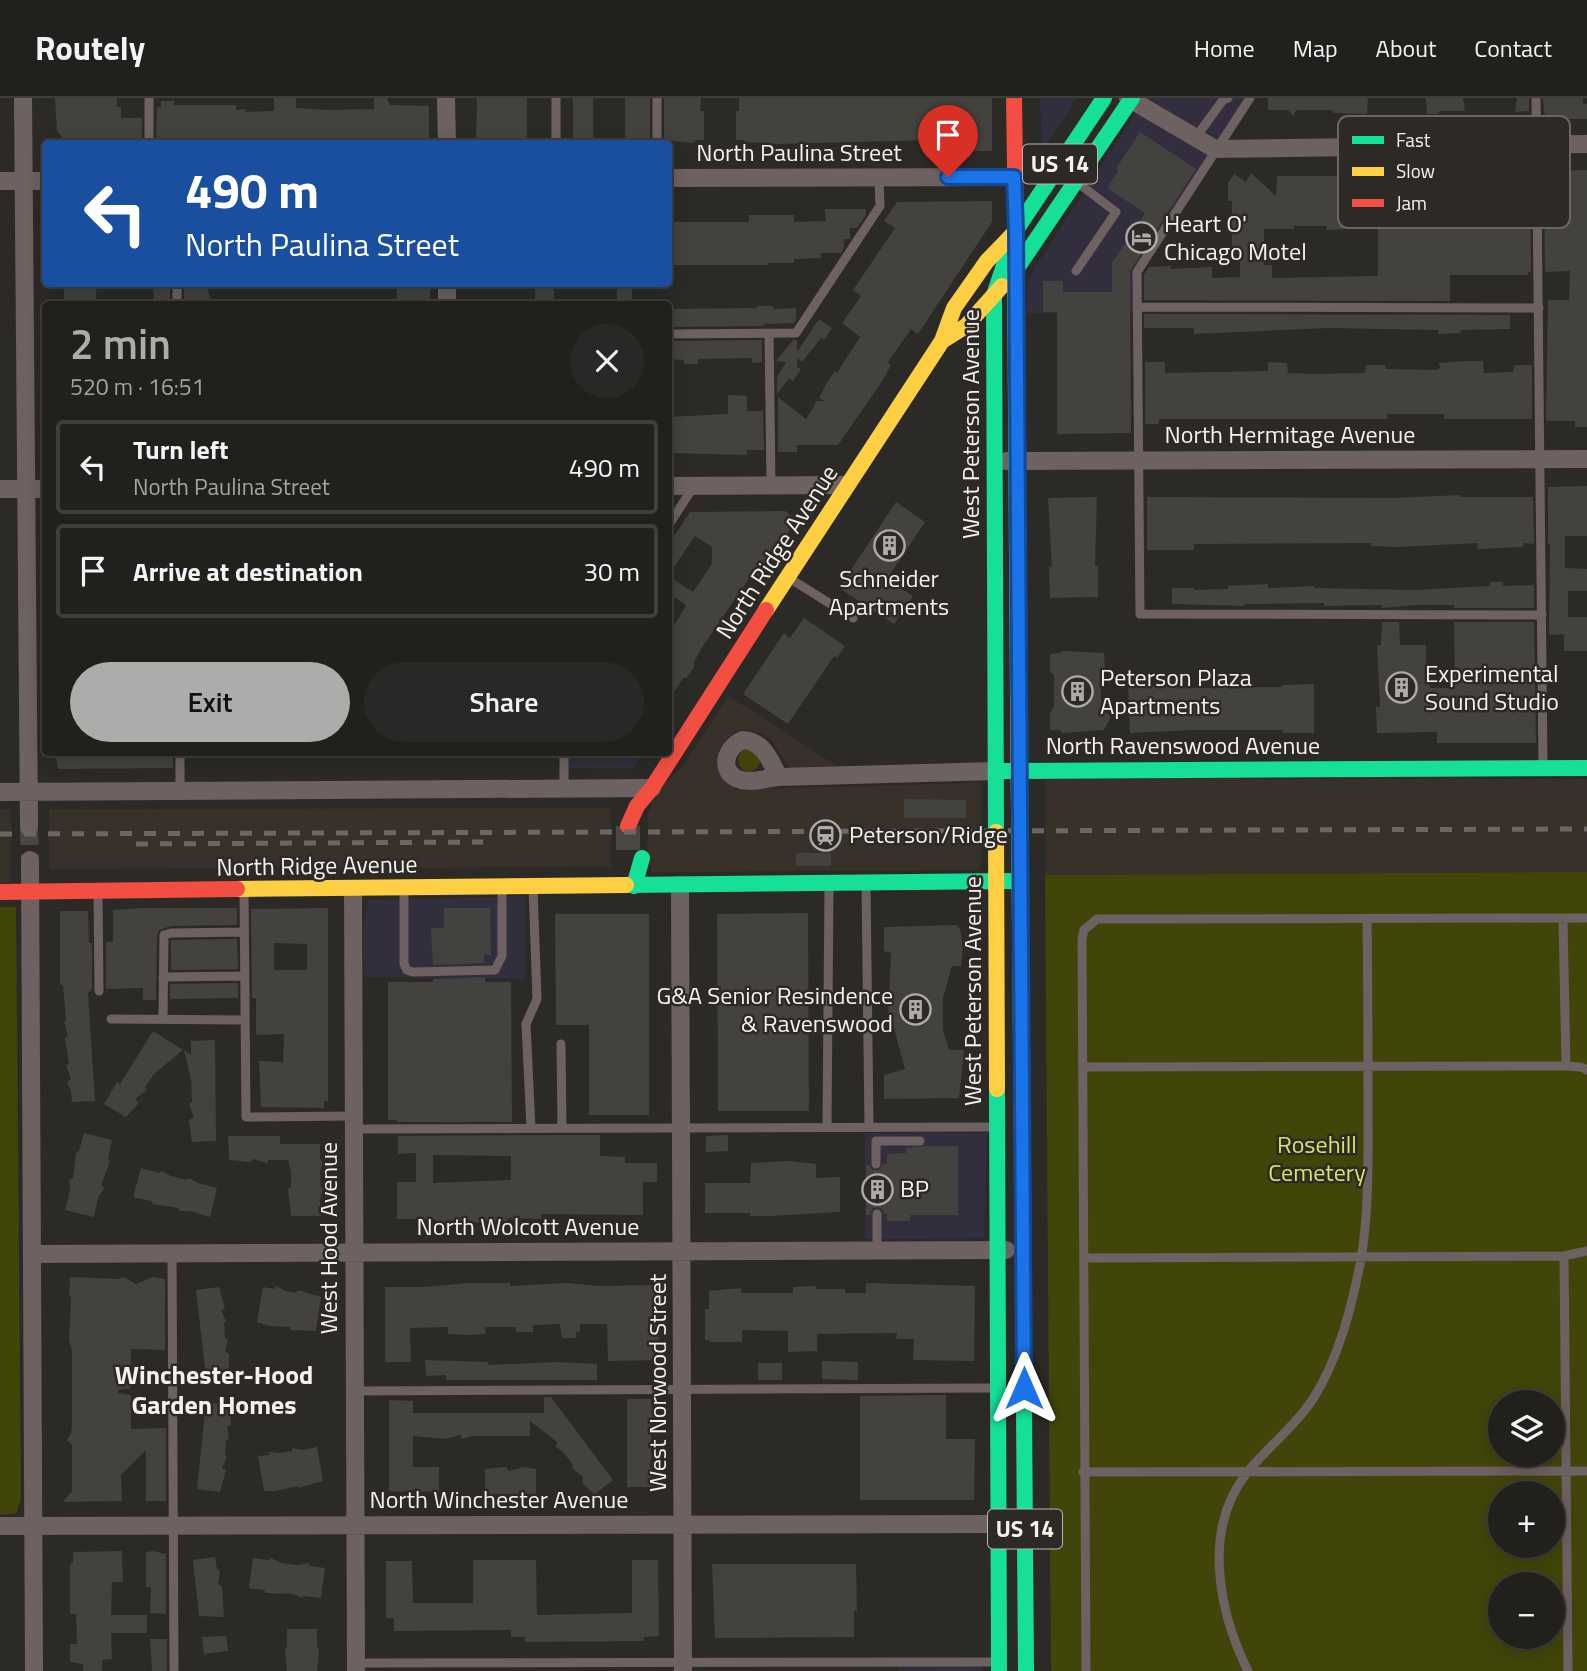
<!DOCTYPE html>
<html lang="en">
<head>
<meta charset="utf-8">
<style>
  body { margin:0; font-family:"Titillium Web",sans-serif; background:#292826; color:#f1f3f6; height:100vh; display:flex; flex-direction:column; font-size:26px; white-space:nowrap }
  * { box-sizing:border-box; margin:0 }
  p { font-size:23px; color:#a2a3a4 }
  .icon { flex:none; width:38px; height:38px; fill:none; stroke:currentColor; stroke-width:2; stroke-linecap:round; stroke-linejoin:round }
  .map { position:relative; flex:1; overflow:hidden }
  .details { position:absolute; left:42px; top:203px; width:630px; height:455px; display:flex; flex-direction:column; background:#21201d; border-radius:7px; box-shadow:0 4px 18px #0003,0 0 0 2px #3e3e3b }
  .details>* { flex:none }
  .hud { position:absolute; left:42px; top:42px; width:630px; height:147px; border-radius:7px; box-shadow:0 4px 18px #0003,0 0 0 2px #3e3e3b; background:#1a4fa0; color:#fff; overflow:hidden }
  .controls { position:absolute; left:1488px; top:1292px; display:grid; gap:14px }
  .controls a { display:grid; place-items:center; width:77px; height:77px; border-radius:50%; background:#21201d; box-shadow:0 4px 18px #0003,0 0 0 2px #3e3e3b; font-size:35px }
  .pin { position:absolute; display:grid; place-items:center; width:60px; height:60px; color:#fff; margin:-72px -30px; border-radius:50% 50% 50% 0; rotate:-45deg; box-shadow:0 0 7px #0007 }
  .pin .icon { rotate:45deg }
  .me { position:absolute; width:77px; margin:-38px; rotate:0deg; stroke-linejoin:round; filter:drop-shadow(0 0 5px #0008) }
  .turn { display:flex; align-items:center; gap:24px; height:147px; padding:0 28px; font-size:32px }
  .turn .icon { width:91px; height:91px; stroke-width:2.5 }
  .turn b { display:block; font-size:49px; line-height:60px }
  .round { display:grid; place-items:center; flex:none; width:74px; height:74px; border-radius:37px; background:#292826 }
  .summary { display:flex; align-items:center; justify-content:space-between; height:119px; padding:0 28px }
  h1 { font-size:42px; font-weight:600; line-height:52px; color:#aeacaa }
  .primary-button { display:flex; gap:14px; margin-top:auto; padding:14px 28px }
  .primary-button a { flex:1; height:80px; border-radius:42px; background:#aeacaa; color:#111; font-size:28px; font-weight:600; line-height:80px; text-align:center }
  .primary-button a+a { background:#292826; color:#f1f3f6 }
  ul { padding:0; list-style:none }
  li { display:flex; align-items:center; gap:21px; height:94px; margin:0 14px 10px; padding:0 14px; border:4px solid #3e3e3b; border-radius:7px }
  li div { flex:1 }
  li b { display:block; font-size:26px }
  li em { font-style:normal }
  header { display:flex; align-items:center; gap:42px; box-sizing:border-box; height:98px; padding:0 35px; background:#21201d; border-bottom:2px solid #3e3e3b }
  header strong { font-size:33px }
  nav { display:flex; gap:38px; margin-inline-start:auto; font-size:24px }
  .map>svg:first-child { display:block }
</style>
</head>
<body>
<header>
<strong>Routely</strong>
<nav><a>Home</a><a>Map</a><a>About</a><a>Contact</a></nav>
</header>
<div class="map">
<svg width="1587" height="1573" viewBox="0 0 1587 1573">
  <rect width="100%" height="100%" fill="#2c2a27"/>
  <path fill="#322e3d" d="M1040,0H1077L1042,53Z
    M1145,0H1250L1137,174V215H1026L1028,184L1034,171Z
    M568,655H643L633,671L568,670Z
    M525,798V881L364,879L363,832L368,802Z
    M865,1035H987L984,1140L865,1141Z
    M898,1567H983V1573H898Z"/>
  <path fill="#38312a" d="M728,598L837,668L792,670L786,666L773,644L765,637L745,631L734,634L725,643L719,653V670L728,685L736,691H750L981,685V769L977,772L652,774L647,758L648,716L652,705L666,684L684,667Z
    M1045,681H1587V774L1045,777Z
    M611,710V769L49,771V711Z
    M0,711H11V784L0,785Z"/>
  <path fill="#41450a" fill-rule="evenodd" d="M738 662a11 11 0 1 1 22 0a11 11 0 1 1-22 0Z
    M1587,774V1573H1051L1045,777ZM1500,1304H1552V1356H1500ZM1500,1395H1552V1447H1500ZM1500,1486H1552V1538H1500Z
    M0,809H16L21,1402L16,1415L0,1417Z"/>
  <path fill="#43423f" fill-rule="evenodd" d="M55,0H117V9H121V20H142V46H56L62,39L57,33Z
    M274,0H296V10L330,12L374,11V0H387L390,7L429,8V45L156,46L157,9H161V3H174V7H236V12L245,11V14L274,13Z
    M477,0H527V46H476Z
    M573,0H593V42L573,41Z
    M625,0H650V41H625Z
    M664,0H701L700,13H704V42H696L693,45L664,42Z
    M739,0H992V53H974V45L934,44V42L776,46L745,44L744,42H736V13H739Z
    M1268,0H1368L1367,16L1334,15L1331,12H1297L1293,18L1288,12H1268Z
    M1426,0H1463L1465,13H1439V16H1427Z
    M1517,0H1529V13L1515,14Z
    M1543,0H1583V6H1587V21H1545Z
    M1140,34L1196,71L1130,173L1131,335L1057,336V214H1043V183H1063V194H1112V165L1145,115L1107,90L1118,73L1117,69Z
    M1587,72V329H1575V323H1547L1546,321L1548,202H1569L1570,173L1545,174L1544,83L1546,73Z
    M1251,75L1276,98L1277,78H1398V80L1476,78V83H1481V109L1506,108L1505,82L1530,83L1531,174H1528V177H1450V203L1144,202V176L1149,169L1171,168V171L1212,169V180L1240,179V148H1232V103H1228V85L1234,76L1246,84ZM1294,128H1327V132L1345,131V128H1378V178L1272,180V167H1264V131H1294Z
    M992,103V124L918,236L911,231L888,264L891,267L883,282L838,347H797V354H778V299L806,321L817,303H825L819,300L826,286L835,273L837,275L860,239L842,225L861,198L853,192L895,130L884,123L897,104Z
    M825,111H866V117L857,130H850V141H844V149L841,155H821V160L794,161V165H768V167H668V124H749V117H794V124L826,123Z
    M64,186H97L95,206H64Z
    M153,186H170V206H154Z
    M184,186H206L212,206H184Z
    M397,186H430V206H397Z
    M535,186H554V206H535Z
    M617,186H632V206H617Z
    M757,208H773V211L796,210V222L794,225L764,226V228L668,229V211L757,210Z
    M1144,216L1510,217V231L1460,232L1461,235L1438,236V232L1329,230L1194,236V230H1144Z
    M819,221L832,230L824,242L821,240L802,264L797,260V269L801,271L793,283L789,280L777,296V279L786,264L776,263L793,242H797V254Z
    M762,242V264L752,265V260L698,261V266H684V262L668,261V243Z
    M1464,263H1483L1484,275L1513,274L1515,267H1532V321H1444V316H1387V321H1160L1158,326H1145V264H1165V275L1268,273V264L1287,265L1288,275L1311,276L1365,275L1366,267H1385L1386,271L1437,272L1440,270L1439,265Z
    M728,297L747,298V313H763L764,352H747V357L668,355V319L728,316Z
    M1587,388V438H1565V470L1587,471V493H1568V519H1587V553H1564V536L1549,537L1550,446H1548V389Z
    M1460,397V399H1533L1534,446L1523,445V449L1477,451L1478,445L1397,449L1371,448V445L1194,446V452H1147V399L1395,400Z
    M1097,399L1095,468H1098V499L1050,500L1049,469H1052L1048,400Z
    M896,404L925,424L887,481L913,498L894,526L839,490Z
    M785,413L797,422L758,479L752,476L701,551L693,566L695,567L686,581L684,579L668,603V538L686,507L668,495V478L693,494L712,466V449L695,438L668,478V447L690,414Z
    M1490,484H1503V488L1534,487V510H1454V507H1416L1382,510V507L1324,508V505L1244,506V508L1172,506V490H1194V492L1228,491V488L1268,486V490L1314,488V490L1415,492L1490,488Z
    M804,520L845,548L837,560L834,558L788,626L743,596L784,535L790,540Z
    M1382,524H1399L1400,547H1426V565H1429L1430,590H1455L1454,524H1534L1536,645H1437V634L1377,635L1376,609H1380L1377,547H1381Z
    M1062,553L1104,555L1105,573L1101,577V610L1111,619L1104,632L1062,635L1060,632H1050V615L1054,608V577L1050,574V556L1060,555Z
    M1128,586L1199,590L1282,589V587L1314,586V635H1283V632H1192L1130,635Z
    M55,654H173V670L58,671Z
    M904,701L966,702V720H904Z
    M796,755H831V768H796Z
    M143,810H237V827L171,828L159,832L157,837L156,902H143V890L106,891V844H113V812Z
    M328,810V1003H324V1010L261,1009L259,963L283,964L284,936L256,937V900H252L251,811ZM274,845L307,846V872H274Z
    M444,810H490L491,857H484V865L433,867L431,830H444Z
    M60,813H88L89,845H92V891L88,895L95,1003L72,1004L71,993L67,984L71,981L66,967L69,966L65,940L68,938L64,924L66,922L63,888L60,886Z
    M808,815L809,1013H718L717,816Z
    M555,816H649V1017H589V927H556Z
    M956,827L960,831L963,849L961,868H952L943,900V933L949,952H964L959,1000L884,1001V977L905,971L892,923L888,924L891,855L884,853V829Z
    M237,841L238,871L171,872V842Z
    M485,879V884H511L512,1024H397V1022H388V884H433V881Z
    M238,885V900L170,901V886Z
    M153,933L183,952L154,976L145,989L147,992L135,1001L139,1005L126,1019L104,1006L117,984L120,986Z
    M215,942L216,1043L192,1044L189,1022L194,1019L189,1006L192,1004L191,982L184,952L191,957V943Z
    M84,1035L112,1042L108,1061L110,1063L101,1087L104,1090L98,1100L94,1119L65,1112L70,1092L69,1082L73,1080L76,1055L79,1053Z
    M548,1037H600V1058L625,1059V1065H657V1084H643V1117L541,1116V1121L508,1120V1124H494L436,1125V1121H397V1084H416V1055L398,1056V1038ZM433,1057L511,1058V1082L433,1085Z
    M728,1037V1053L706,1054V1038Z
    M228,1038H280V1046H320V1061L323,1064L320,1074L321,1089L323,1091L320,1102L321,1118H291L288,1091L291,1089V1074L288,1062H268L267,1065L253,1061L251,1064L229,1062Z
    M925,1048H958V1117H910V1123H887V1116H884L883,1112L878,1109L873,1110L870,1117H866V1067H869L873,1072H879L883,1066H887V1056L906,1055V1050Z
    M788,1063L816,1066V1080L840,1079V1114L771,1118H750V1115H705V1085H750L751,1065Z
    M141,1070L159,1075L162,1073L171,1078L186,1082L189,1080L198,1085L217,1090L210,1119L190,1113H180L178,1110L153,1106L151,1103L133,1099Z
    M70,1179L118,1181L124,1179L136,1186L153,1179L165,1181V1252L131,1251V1290L118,1292V1295L131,1297V1331L166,1330V1403H146V1352L121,1377L122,1403L63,1404L72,1393V1347L67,1342L71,1336L72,1327V1253L69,1242L71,1200L69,1195Z
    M467,1185H510V1188L567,1185L599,1188L658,1187L659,1262L608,1263L607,1226H580V1233L576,1234V1240H562L560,1226L533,1227V1234H516V1229H485L486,1236L472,1237L448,1236V1229L410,1230L411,1264H385V1189H425Z
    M866,1185L975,1188L974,1263L913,1262L914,1241H896L897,1235L817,1236V1253L788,1254V1233L742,1232V1244H709V1242H705V1211H709V1193L741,1190V1195H793V1189L816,1188V1191H845V1195H866Z
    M276,1188L285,1193L296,1195L298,1192L321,1199L316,1233L291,1232L290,1229L269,1228L257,1224L263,1189L274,1191Z
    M219,1189L225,1210L221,1212L226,1223L224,1225L225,1240L228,1241L225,1254L229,1255V1276L206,1279L196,1192Z
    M425,1262L488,1264V1267L557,1264L597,1266V1282H446V1277L426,1278Z
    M822,1263L858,1264V1282L822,1281Z
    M758,1265H782V1282H758Z
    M946,1297V1341H975L974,1402H860V1298Z
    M544,1299H551L613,1382L594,1397L582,1384L583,1379L572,1370L573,1367L563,1354L556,1349L557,1344L530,1323V1338H472L462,1341L460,1337L445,1341L413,1338V1369H439V1393L419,1394L416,1391L402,1394L389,1393V1302L413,1303V1315H544Z
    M627,1301H651L653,1320H649L653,1336L651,1337V1354L653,1355L649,1368L653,1372L652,1389H627Z
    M206,1304L230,1307L231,1327L227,1329L229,1341L226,1342L225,1357L227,1359L222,1370L226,1372L220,1394L197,1391Z
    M317,1349L323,1383L298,1390L297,1388L276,1393H264L258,1358L269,1357V1354L280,1355L292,1353V1350L303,1352Z
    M506,1369L509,1373L523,1369L536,1371V1396H485V1371Z
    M122,1453L123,1484H112L111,1517H147V1535H111L112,1561L102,1562V1573H83V1566L70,1564V1546H77L76,1516H70V1466L73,1464V1454Z
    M153,1453L166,1456V1516L150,1515L151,1489H146V1454Z
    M215,1459L217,1471L220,1473L218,1486L222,1489L224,1519L199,1518L193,1462Z
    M253,1460L268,1462L271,1460L281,1465L297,1467L308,1465L310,1468L325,1470L321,1500L305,1498L302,1500L293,1496L266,1495L264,1492L249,1490Z
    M473,1462H536L537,1517L632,1515V1462H658L659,1538L644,1539L643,1543L525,1544V1539H511V1532L394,1533V1520H386V1463H412L413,1505H473Z
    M712,1466H856L857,1513H854V1539L715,1540Z
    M287,1531H317V1549L319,1552L317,1573H287L285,1552L287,1549Z
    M226,1538L228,1553L204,1556L202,1539Z
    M150,1541H167V1573H152Z"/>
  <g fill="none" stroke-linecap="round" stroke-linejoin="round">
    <path stroke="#4a4845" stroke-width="18" stroke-dasharray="18 9" stroke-linecap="butt" d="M29,729L30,762"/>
    <path stroke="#4a4845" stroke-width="24" stroke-dasharray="24 12" stroke-linecap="butt" d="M628,728V760"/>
    <path stroke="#6d6162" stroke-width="9" d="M149,0V46
      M1250,0L1137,174L1140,516L1542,517
      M1536,0L1543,669
      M1196,39L1223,2L1228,0
      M556,46V0
      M657,46V0
      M1076,173L1116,114L1078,85
      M177,186V206
      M1137,209L1539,210
      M769,235L771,387
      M668,236L796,235L880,108L879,80
      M668,428L694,388
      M789,480L853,520
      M180,654V694
      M564,654V691
      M866,786L869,1029
      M244,792L246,1019L353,1018
      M404,792V866L407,872L413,874L495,872L502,858V791
      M98,794L99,893
      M1563,821L1566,968L1581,969L1587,972
      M163,879L245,878
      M111,921L245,922
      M163,921L164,837L171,835L244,834
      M561,946L562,1030
      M1084,969L1566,968
      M827,1029L829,788
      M531,1030L526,926L537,901L533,789
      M353,1031L995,1029
      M876,1066V1043H920
      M877,1116V1152
      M172,1155L174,1573
      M1084,1160L1564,1158
      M354,1293L993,1290
      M1083,1374L1587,1373
      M355,1565L997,1564
      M1086,1573L1082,841L1084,832L1097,821L1587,820
      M1248,1573C1219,1514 1202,1433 1246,1376C1266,1350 1294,1330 1313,1301C1339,1260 1352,1208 1361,1161C1369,1114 1368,1065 1368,1018C1368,952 1368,887 1367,821
      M1568,1573L1564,1158L1587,1153"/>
    <path stroke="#6d6162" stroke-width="18" d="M23,0L29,729
      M446,0L447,46
      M1128,0L1215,51L1587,46
      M668,80L1014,79
      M0,83H46
      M447,186V206
      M1006,363L1587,361
      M668,388L846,387
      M0,391H46
      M743,642C764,643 770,663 779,679C767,680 750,686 738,681C718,673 726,648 743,642Z
      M779,679L996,673
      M0,694L652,690
      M30,762L34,1573
      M680,787L683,1573
      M353,791L356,1573
      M32,1156L1006,1152
      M0,1428L998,1426"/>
    <path stroke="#16e098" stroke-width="16" d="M1018,601L1015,173L1132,0
      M1000,673L1587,670
      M996,734L994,197L1016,132L1104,0
      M626,787L1014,783
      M634,788L642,760
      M997,991L999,1573
      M1022,1055L1026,1573"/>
    <path stroke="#ffcf43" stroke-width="16" d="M942,243L966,228L1002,188
      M766,512L942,243L954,210L987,163L1016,133
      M1018,601L1022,1055
      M996,734L997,991
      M237,791L626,787"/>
    <path stroke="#f24e42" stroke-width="16" d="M1014,0L1016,139
      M628,728L637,708L652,690L766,512
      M0,794L237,791"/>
    <path stroke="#6d6666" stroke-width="5" stroke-dasharray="12 12" stroke-linecap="butt" d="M0,736L1587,731
      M136,746L483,744"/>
  </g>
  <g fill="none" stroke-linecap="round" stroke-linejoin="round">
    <defs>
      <path id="route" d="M948,79H1014L1016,132L1024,1290"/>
    </defs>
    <use href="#route" stroke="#114b97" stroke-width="18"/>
    <use href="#route" stroke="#1a73e8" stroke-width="12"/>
  </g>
  <defs>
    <symbol id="hotel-ring" viewBox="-11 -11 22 22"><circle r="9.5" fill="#2d2a26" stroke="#aeacaa" stroke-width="1.5"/><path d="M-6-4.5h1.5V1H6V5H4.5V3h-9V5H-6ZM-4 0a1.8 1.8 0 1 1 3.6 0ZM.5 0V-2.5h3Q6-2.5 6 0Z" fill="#aeacaa"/></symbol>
    <symbol id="building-ring" viewBox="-11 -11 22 22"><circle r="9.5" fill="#2d2a26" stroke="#aeacaa" stroke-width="1.5"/><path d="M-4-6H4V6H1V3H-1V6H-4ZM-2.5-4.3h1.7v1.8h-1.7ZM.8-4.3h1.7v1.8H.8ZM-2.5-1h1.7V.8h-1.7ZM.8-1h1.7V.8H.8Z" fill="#aeacaa"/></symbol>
    <symbol id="station-ring" viewBox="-11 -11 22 22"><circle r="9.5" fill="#2d2a26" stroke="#aeacaa" stroke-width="1.5"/><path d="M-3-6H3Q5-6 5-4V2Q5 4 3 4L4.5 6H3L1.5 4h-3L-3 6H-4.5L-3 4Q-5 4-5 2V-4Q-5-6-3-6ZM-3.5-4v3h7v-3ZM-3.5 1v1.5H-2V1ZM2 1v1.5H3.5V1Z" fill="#aeacaa"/></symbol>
  </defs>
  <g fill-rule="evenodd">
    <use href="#hotel-ring" x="1124" y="122" width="35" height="35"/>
    <use href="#building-ring" x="872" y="430" width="35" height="35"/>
    <use href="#building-ring" x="1384" y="572" width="35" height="35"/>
    <use href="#building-ring" x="1060" y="576" width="35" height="35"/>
    <use href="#station-ring" x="808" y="720" width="35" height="35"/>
    <use href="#building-ring" x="898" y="894" width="35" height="35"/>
    <use href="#building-ring" x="860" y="1074" width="35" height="35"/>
  </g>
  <g text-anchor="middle" stroke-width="5" stroke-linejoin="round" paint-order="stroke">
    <g fill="#2d2a26" stroke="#b8b6b3" stroke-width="2">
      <rect x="1023" y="46.5" width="74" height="39" rx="5"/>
      <rect x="988" y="1411.5" width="74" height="39" rx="5"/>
    </g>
    <g font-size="23" font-weight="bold" fill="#f4f2f0">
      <text x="1060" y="74">US 14</text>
      <text x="1025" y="1439">US 14</text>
    </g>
    <g font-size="24" fill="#f4f2f0" stroke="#2d2a26">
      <text x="799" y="63">North Paulina Street</text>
      <text transform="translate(971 326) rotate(-90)" y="8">West Peterson Avenue</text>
      <text x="1290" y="345">North Hermitage Avenue</text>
      <text transform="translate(777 454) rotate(-57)" y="8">North Ridge Avenue</text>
      <text x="1183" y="656">North Ravenswood Avenue</text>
      <text transform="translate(317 768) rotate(-1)" y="8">North Ridge Avenue</text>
      <text transform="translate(973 893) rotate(-90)" y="8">West Peterson Avenue</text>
      <text x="528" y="1137">North Wolcott Avenue</text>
      <text transform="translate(329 1140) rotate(-90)" y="8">West Hood Avenue</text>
      <text transform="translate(658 1285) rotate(-90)" y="8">West Norwood Street</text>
      <text x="499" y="1410">North Winchester Avenue</text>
    </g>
    <g font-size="24" fill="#f4f2f0" stroke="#2d2a26" text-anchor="start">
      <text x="1164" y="134">Heart O'<tspan x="1164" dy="28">Chicago Motel</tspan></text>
      <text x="889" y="489" text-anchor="middle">Schneider<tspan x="889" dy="28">Apartments</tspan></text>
      <text x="1425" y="584">Experimental<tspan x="1425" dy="28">Sound Studio</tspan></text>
      <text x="1100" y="588">Peterson Plaza<tspan x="1100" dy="28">Apartments</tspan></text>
      <text x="849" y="745">Peterson/Ridge</text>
      <text x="893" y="906" text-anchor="end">G&amp;A Senior Resindence<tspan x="893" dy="28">&amp; Ravenswood</tspan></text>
      <text x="900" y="1099">BP</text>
    </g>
    <g font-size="24" fill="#d7e565" stroke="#2d2a26">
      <text x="1317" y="1055">Rosehill<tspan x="1317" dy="28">Cemetery</tspan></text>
    </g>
    <g font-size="26" font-weight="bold" fill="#f4f2f0" stroke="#2d2a26">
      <text x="214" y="1286">Winchester-Hood<tspan x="214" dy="30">Garden Homes</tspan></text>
    </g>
  </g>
  <rect x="1338" y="18" width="232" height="112" rx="10" fill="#2d2a26" stroke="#696663" stroke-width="2"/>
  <rect x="1352" y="38" width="32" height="8" fill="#16e098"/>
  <rect x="1352" y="69" width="32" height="9" fill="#ffcf43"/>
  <rect x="1352" y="101" width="32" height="8" fill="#f24e42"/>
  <g font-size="19" fill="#f4f2f0">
    <text x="1396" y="49">Fast</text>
    <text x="1396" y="80">Slow</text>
    <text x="1396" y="112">Jam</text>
  </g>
</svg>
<div class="controls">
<a><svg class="icon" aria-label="layers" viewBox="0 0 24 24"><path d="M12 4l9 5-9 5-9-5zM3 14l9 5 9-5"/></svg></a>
<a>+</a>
<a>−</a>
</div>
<div class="pin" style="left:948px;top:79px;background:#d93025"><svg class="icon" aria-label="arrive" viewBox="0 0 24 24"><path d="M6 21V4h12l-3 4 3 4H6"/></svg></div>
<svg class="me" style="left:1024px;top:1290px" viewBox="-20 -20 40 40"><path d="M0-17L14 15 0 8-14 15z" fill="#1a73e8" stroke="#fff" stroke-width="4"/></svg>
<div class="hud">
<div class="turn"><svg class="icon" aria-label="left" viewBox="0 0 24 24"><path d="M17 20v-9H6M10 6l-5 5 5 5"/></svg><div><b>490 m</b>North Paulina Street</div></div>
</div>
<section class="details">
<div class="summary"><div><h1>2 min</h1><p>520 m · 16:51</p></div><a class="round"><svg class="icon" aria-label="close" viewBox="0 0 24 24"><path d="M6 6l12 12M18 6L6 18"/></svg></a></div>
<ul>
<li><svg class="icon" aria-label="left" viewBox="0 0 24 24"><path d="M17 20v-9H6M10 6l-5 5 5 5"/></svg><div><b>Turn left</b><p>North Paulina Street</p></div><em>490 m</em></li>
<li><svg class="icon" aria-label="arrive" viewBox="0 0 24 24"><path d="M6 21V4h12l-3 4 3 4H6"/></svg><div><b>Arrive at destination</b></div><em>30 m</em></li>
</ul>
<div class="primary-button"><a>Exit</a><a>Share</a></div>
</section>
</div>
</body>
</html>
